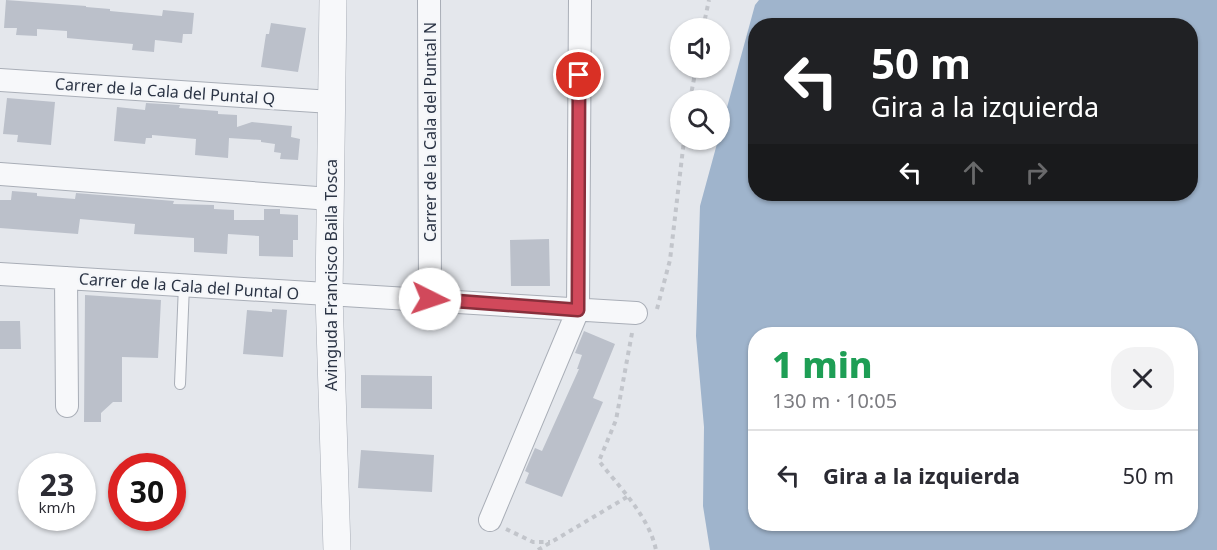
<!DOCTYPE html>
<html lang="es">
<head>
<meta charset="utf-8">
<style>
  body { margin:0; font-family:"Noto Sans",sans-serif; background:#f2f2f3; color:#2b2b33; height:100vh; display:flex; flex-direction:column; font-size:22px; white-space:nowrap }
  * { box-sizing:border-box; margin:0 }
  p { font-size:20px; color:#7c7c81 }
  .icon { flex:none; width:33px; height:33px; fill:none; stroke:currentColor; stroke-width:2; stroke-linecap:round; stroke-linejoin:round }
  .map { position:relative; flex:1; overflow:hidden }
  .side { position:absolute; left:748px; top:327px; width:450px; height:204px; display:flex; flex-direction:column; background:#fff; border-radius:24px; box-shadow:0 2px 4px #0004 }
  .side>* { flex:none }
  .banner { position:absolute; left:748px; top:18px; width:450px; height:183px; border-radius:24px; box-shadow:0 2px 4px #0004; background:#202124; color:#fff; overflow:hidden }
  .tools { position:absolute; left:670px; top:18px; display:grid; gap:12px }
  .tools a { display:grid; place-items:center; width:60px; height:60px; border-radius:50%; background:#fff; box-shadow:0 2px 4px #0004; font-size:30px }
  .speed { position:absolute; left:18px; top:453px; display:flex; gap:12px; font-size:30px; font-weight:700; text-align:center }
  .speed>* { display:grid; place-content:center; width:78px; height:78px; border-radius:50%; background:#fff; box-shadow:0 2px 4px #0004; line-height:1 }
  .speed small { font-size:15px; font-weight:400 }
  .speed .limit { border:9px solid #d22; background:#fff; color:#111 }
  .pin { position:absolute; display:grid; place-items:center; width:51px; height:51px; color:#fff; margin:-26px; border:3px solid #fff; border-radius:50%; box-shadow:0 2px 6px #0007 }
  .me { position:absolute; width:66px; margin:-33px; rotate:94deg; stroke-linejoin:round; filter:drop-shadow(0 0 4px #0008) }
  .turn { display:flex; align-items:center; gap:21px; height:126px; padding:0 24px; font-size:27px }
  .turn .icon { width:78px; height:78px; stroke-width:2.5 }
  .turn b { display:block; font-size:42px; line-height:51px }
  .lanes { display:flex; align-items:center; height:57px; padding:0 24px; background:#0003; justify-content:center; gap:30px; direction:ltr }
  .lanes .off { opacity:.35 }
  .round { display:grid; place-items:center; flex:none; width:63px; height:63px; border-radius:24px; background:#f2f2f3 }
  .overview { display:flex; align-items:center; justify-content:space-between; height:102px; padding:0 24px }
  h1 { font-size:36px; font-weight:800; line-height:45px; color:#1e9e55 }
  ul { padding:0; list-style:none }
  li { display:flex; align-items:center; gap:18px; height:90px; padding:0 24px; border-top:2px solid #e1e1e2 }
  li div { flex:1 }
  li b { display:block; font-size:22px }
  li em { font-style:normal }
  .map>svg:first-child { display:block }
</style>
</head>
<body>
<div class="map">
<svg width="1217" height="550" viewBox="0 0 1217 550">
  <rect width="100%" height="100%" fill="#e4e7ec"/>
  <path fill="#9fb4cc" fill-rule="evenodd" d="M759,0H1217V550H710L703,506L704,427L696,336L700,206L718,140H720V133L755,5ZM756,26H1191V194H756ZM756,334H1191V524H756Z"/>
  <path fill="#bbc0ca" d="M6,0L86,6V7L110,9V11L162,16L163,10L194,13L192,34H183L182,43L155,40L154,52L132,50L133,44L67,38V31L37,29V36L16,35L17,28H4Z
    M271,23L306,28L298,72L261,67L266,34H269Z
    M7,98L55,102L51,145L17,142L18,135L3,134Z
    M146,103L180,105L179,108L218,111V114L237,115V127L252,122L292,126L291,137L300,139L298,160L280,159L281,153L274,152L275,144L261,142V140L229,138L228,158L195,155L196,139L152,135V138H146L145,144L114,141L117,107L145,110Z
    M12,191L37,193V196L75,199L76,193L174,201L173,204L214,205V209L234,210V220H264V209H280V214L298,215V240H293V257L259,256V236L228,234L227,254L194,252V238L134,234L135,224L80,219L78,234L0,228V200H11Z
    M549,239L550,286H511L510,240Z
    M85,295L161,300L158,358L122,357V402H113L101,413V422H84Z
    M272,309L287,310L283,357L243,354L247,310L272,312Z
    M0,321H20L21,349H0Z
    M584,331L615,344L593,398L603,402L562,497L525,483L529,473L525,471L535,448L542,451L579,369H577L582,355L575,353Z
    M361,375L432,376V409L361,408Z
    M361,450L434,455L432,492L358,488Z"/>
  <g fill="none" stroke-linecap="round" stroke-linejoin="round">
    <defs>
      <path id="service" d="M180,384L184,285"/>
      <path id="minor" d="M429,0L430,299
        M0,80L331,102
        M0,174L330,199
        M0,274L636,313
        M66,278L67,406
        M490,520L578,310L580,0"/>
      <path id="tertiary" d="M333,0L329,295L337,550"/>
    </defs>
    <use href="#service" stroke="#a9aeb7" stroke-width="12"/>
    <use href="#minor" stroke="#a9aeb7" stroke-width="24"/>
    <use href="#tertiary" stroke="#a9aeb7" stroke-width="28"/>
    <path stroke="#c2c5cb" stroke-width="4" stroke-dasharray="4.5 4.5" stroke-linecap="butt" d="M703,28L709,0
      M690,100L696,68
      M657,309L670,260L684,140
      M632,333L616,420L599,461C619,487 649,516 656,550
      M506,529L533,542H550
      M538,550L627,497"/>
    <use href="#service" stroke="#f7f8fa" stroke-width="10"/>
    <use href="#minor" stroke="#f7f8fa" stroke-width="22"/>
    <use href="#tertiary" stroke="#f7f8fa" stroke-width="27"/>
  </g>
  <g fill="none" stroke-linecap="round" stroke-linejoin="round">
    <defs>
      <path id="route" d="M430,299L578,310L579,75"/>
    </defs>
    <use href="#route" stroke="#882f3b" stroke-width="15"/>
    <use href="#route" stroke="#d1495b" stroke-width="10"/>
  </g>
  <g text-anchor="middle" stroke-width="4.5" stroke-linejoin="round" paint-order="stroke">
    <g font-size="16" fill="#2b3445" stroke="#f4f6f9">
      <text transform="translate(165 91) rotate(4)" y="6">Carrer de la Cala del Puntal Q</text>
      <text transform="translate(430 132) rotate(-90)" y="6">Carrer de la Cala del Puntal N</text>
      <text transform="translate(331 275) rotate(-90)" y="6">Avinguda Francisco Baila Tosca</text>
      <text transform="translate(189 286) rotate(4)" y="6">Carrer de la Cala del Puntal O</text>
    </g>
  </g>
</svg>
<div class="tools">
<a><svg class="icon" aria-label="sound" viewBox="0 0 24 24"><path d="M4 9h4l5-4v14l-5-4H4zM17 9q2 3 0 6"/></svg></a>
<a><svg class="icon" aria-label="search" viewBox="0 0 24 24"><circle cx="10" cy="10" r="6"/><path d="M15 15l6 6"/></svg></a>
</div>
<div class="speed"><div>23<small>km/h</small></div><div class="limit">30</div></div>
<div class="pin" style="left:579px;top:75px;background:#d93025"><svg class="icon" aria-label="arrive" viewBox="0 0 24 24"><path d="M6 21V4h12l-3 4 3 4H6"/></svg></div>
<svg class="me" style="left:430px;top:299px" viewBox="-20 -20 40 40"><circle r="19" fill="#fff"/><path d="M0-13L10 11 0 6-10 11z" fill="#d1495b"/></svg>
<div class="banner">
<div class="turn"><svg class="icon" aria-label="left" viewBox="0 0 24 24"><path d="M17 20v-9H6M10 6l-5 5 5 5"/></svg><div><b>50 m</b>Gira a la izquierda</div></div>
<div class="lanes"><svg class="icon" aria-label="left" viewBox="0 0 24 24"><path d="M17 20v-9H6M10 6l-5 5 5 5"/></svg><svg class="icon off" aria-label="ahead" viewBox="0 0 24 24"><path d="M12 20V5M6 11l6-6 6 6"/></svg><svg class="icon off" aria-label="right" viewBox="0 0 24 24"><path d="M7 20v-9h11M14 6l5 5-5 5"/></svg></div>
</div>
<section class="side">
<div class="overview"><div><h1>1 min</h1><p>130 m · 10:05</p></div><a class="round"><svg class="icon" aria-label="close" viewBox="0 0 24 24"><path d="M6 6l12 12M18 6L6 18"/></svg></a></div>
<ul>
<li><svg class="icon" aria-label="left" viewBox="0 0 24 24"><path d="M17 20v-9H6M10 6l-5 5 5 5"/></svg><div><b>Gira a la izquierda</b></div><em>50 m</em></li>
</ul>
</section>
</div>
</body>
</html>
